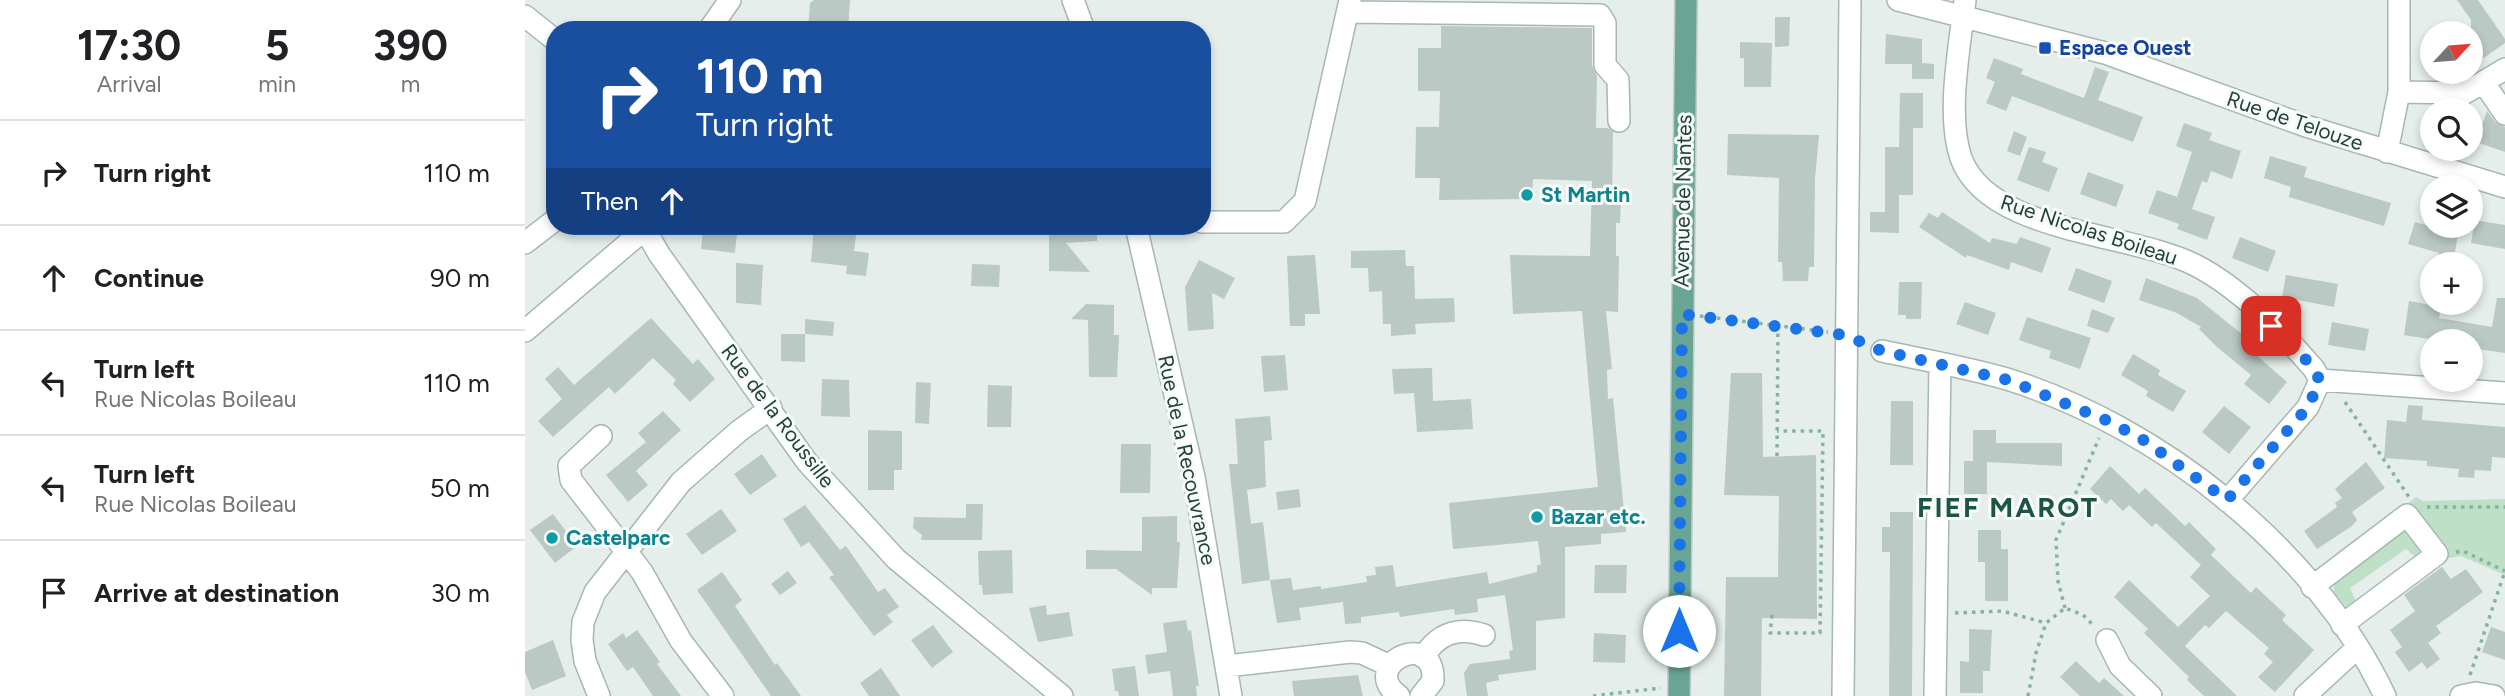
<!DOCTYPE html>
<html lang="en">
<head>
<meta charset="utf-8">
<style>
  body { margin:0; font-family:Figtree,sans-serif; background:#f6f6f6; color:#202124; height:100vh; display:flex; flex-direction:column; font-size:26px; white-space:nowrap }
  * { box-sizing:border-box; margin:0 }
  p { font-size:23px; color:#757577 }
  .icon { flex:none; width:38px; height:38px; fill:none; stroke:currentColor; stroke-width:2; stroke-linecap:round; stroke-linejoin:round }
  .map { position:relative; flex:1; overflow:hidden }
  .panel { display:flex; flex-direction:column; background:#fff; width:525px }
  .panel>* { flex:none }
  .top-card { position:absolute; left:21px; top:21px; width:665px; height:214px; border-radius:28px; box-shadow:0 4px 10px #0003; background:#1a4fa0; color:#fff; overflow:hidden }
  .needle { width:46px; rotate:64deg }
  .fabs { position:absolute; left:1895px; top:21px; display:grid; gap:14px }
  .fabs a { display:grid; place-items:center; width:63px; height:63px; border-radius:50%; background:#fff; box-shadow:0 4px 10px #0003; font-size:35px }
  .pin { position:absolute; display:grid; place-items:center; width:60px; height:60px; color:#fff; margin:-30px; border-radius:14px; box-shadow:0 4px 10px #0006 }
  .me { position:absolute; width:77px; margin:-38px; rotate:0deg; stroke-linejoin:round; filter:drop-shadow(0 0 5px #0008) }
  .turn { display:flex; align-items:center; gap:24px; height:147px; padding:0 35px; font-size:32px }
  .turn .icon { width:91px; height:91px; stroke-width:2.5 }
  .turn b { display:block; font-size:49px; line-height:60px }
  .then { display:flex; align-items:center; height:66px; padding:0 35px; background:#0003; gap:14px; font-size:26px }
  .eta { display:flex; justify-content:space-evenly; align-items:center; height:119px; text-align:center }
  .eta b { font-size:42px; font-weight:700; line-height:49px }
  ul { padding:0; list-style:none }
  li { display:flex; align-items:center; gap:21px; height:105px; padding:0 35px; border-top:2px solid #e0e0e0 }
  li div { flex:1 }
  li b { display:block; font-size:26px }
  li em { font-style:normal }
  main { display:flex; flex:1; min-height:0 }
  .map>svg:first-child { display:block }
</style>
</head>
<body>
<main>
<section class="panel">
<div class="eta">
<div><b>17:30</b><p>Arrival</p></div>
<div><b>5</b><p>min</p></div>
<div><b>390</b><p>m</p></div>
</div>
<ul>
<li><svg class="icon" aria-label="right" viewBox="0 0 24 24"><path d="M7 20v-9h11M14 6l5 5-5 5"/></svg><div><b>Turn right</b></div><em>110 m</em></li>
<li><svg class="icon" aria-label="ahead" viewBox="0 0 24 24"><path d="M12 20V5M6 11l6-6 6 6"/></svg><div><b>Continue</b></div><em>90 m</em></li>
<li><svg class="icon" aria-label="left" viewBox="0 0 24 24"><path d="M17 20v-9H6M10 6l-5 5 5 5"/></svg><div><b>Turn left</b><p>Rue Nicolas Boileau</p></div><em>110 m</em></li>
<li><svg class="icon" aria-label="left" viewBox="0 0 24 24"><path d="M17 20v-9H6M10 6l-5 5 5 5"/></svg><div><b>Turn left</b><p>Rue Nicolas Boileau</p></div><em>50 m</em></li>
<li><svg class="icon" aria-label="arrive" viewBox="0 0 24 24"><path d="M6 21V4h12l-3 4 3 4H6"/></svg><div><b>Arrive at destination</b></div><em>30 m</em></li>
</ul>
</section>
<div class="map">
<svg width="1980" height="696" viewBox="0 0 1980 696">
  <rect width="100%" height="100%" fill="#e5eeea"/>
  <path fill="#bee0c7" d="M1891,497L1898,501L1980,499V575L1936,556L1924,558L1880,506Z
    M1878,526L1902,551L1893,559L1881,549L1825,588L1831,601L1823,609L1809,592V581Z"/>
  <path fill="#bac9c3" d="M289,0H325L323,30H283L285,3Z
    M1932,0H1953L1980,39V43L1946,67V20Z
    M1250,17H1265L1264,46L1250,47Z
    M916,26L1067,28V65L1072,76L1071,128H1083L1088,132L1087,199H1096L1095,223H1091V256H1094L1093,312L1081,311L1087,369L1082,370L1083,399L1088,398L1101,532L1076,534V544L1040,547V618L1011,621V670L973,675L974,680L961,683L963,696H942L939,673L945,664L985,659L984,651L988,650L980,595L952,599L953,612L930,615L929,609L875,617L874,612L836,617V623L820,624L818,602L774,608L776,620L752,623L745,580L766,578L768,590L796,586V589L842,582L841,576L851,575L850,567L868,565L871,587L962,572L964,584L1012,572V565H1016L1013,541L928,549L924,503L1073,487L1057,311L988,314L985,255L1065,256L1067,181L1008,179L1007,199L914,200L915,178H890L891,127H914L915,91H893V48H916Z
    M1361,34L1397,39V63L1409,64V79H1387V64H1360Z
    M1215,42L1247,43L1246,87H1219V58H1215Z
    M1469,58L1498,69L1496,74L1559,98L1570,67L1584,72L1573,100L1618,117L1608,142L1487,96L1481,111L1461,103L1470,82L1461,78Z
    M1375,93H1398V128H1388V195H1374V233L1345,232V212H1360V147H1374Z
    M1962,111L1970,122L1980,127V152L1954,143L1957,134L1954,133Z
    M1659,123L1687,133L1684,140L1716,151L1707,179L1686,171L1682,183L1677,181L1667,209L1690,217L1682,240L1652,229L1654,224L1623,213L1632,190L1652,197L1667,152L1651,146Z
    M1489,131L1502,137L1495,156L1482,151Z
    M1203,134L1294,135L1290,178L1289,267H1284L1283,281H1258L1257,262H1253L1254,178L1202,175Z
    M1504,147L1521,152L1517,162L1533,168L1524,192L1492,180Z
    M1745,156L1782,167L1779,177L1866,203L1859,226L1764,197L1766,187L1739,178Z
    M1563,172L1599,185L1591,207L1555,194Z
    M1417,212L1465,243L1467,238L1492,244L1495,237L1526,248L1517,273L1486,262L1484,270L1442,255L1441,258L1394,227L1404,213L1413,218Z
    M1950,220L1980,225V249L1946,243Z
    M1890,222L1933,234L1928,264H1911L1914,253L1883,244Z
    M187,226H209L208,232L212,233L210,253L176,249L178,232Z
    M289,226L332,228L329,251L344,253L341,276L321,274L322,266L286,262Z
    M524,226L529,229L572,231V241L541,243L565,272L524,271Z
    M1715,237L1751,251L1743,272L1707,258Z
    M880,250L881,266H889L890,299L929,298L930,322L890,324L891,334L866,336V324H858L857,291L844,292L843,268H826V251Z
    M790,255L795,314H780V326H765L762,256Z
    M674,260L710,278L699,299L687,293L689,329L663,331L660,287Z
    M211,263L238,265L236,305L211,303Z
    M447,264L475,265L474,287L446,286Z
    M1551,268L1587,281L1579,303L1543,290Z
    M1761,275L1813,284L1809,307L1757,297Z
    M1621,278L1672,298L1718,335L1716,338L1720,345L1762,382L1744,404L1719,384L1726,375L1692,347L1674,329L1676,327L1652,313L1614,300Z
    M1374,282H1397L1396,319H1381V315H1373Z
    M1972,298H1980V353L1946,348V341H1916L1879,335L1884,301L1916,307L1914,318L1967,327Z
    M1440,302L1471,313L1463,335L1431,324Z
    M561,304L589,305V335H594L592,377H564L563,320L546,319Z
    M1567,309L1590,318L1583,333L1562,326Z
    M1502,317L1566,338L1555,369L1524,358L1526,351L1494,340Z
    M126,318L168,364L173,359L190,379L165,402L148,384L151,380L128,358L90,394L84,387L28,437L13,421L37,399L20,379L33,367L49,385Z
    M280,319L309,322L308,336L280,334Z
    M1807,322L1844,329L1840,351L1803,345Z
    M256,334H280V362L256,361Z
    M1608,354L1635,370L1633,375L1661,391L1648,412L1621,396L1623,391L1596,375Z
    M760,355L763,390L739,392L736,356Z
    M907,368L908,401L946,399L948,429L892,432L889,393L869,394L867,369Z
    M1206,373H1237L1238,457L1291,455L1292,619L1237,618L1236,696H1199L1201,577H1253L1254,496L1199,495Z
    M297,379L324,380L325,417L296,416Z
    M391,382L406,383L404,424L390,423Z
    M463,385L487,386L486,427H462Z
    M1366,401H1388V465H1365Z
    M1883,405L1898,406L1897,420L1980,427V458L1967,457L1966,471L1950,470L1949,478L1933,477L1934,469L1902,466V461L1859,458L1862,420L1881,422Z
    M1699,406L1726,427L1704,454L1677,432Z
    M138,411L156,430L111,471L123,485L103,502L81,475L121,442L113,433Z
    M745,416L747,440L739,441L741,487L722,490L726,524L738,522L745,580L717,584L704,464H713L710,419Z
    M343,430L377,431V470H369V490H343Z
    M1448,430H1471V443H1537V466L1462,462V494H1439V461H1448Z
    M596,444H626L625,493H595Z
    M237,454L252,476L225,495L209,474Z
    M1841,462L1860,488L1827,512L1832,520L1827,526L1792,549L1779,531L1812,507L1810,503L1817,498L1810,489Z
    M1585,466L1614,494L1620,488L1660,526L1664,522L1691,549L1686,555L1726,593L1731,587L1761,615L1757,620L1789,650L1750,692L1733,677L1748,662L1739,654L1744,648L1701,611L1684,628L1680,625L1660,646L1712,696H1679L1662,680L1664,677L1619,633L1623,629L1589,597L1604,580L1653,627L1685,596L1665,577L1676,565L1631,523L1627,527L1604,505L1598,511L1586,499L1581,504L1565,489Z
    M774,489L776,507L753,510L751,492Z
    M441,504H458L457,540H396L397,535L388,528L389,517L441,518Z
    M280,505L315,550L321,546L353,592L360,588L374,607L362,615L368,622L349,636L304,577L309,575L284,542L276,547L258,519Z
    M196,509L212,531L177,555L161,534Z
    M1365,512H1388L1387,696H1364L1365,552H1357V527H1365Z
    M28,514L52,546L30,563L5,530Z
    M652,516V542H655L652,588H627V595L591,569H561V550L617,551V517Z
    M1453,530H1476V549H1483V601H1460V562H1453Z
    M487,550L488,593L458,595L457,585H454L453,551Z
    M1070,565H1102L1101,593H1069Z
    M1917,567L1926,579L1941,569L1958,592L1911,626L1916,633L1903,643L1915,659L1902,669L1897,662L1884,672L1870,652L1877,647L1865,630L1890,611L1879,595Z
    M263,571L272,583L255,595L246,584Z
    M197,572L217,600L210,606L250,665L252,663L276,696H246L172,590Z
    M521,605L522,615L544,612L548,636L513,642L504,608Z
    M661,620L663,631L666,630L674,686H671L672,696H648L645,671L623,674L620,655L642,652L638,623Z
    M408,625L428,652L407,668L386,640Z
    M1966,627L1980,632V660L1957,652Z
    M1444,629L1467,630L1465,671H1458V693H1435V661L1444,662Z
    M112,630L135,662L132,664L156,696H128L108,667L102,671L83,644L98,633L101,638Z
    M1069,633L1101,635L1100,663L1068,662Z
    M28,640L41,676L7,690L0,672V652Z
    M1551,661L1574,683L1579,678L1599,696H1555L1535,677Z
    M610,666L614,696H594L593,691H590L587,669Z
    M356,668L375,696H344L335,683Z
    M833,675L838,696H769L767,681Z"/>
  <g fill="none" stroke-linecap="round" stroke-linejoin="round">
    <defs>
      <path id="minor" d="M548,0L559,30
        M1373,0L1580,53L1781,126L1980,187
        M1440,0C1435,45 1421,115 1436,158C1463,233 1605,232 1670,265C1715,288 1756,331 1789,369L1795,380L1783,407L1702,501
        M823,12L1075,15L1080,23V65L1093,80L1094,121
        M0,16L30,40
        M184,30L205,0
        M1959,83L1980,114
        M1874,92L1940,93L1980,69
        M1862,152L1874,92V0
        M677,222H759L780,201L825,0
        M118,226L134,254L282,462L371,559L537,696
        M611,226L669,477L706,696
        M0,243L30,220
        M0,331L120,229
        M1357,351C1399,360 1441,367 1482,379C1635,427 1790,549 1860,696
        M1795,380L1980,393
        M76,436L44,466L46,480L117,572L156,641L198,696
        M1787,587L1882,515L1912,554L1817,625
        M1582,640L1595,666L1626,696
        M898,657C913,634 932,626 959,635
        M702,666L825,652L837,653L865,666
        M74,696L60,661L57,640L58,622L70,592L156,482L214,431L246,408
        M874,696C832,666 910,626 908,681L896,696
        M1318,696L1325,0
        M1410,696L1415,364
        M1780,696L1832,648
        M1936,696L1951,693L1969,696"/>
      <path id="major" d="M1154,696L1161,0"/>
    </defs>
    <use href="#minor" stroke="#a7b7b1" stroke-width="24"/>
    <use href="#major" stroke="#c1cac8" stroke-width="24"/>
    <path stroke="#85b3a4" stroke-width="3.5" stroke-dasharray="3.5 5" stroke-linecap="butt" d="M1175,316L1303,332
      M1820,402L1884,497
      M1252,456L1253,324
      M1902,507H1980
      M1931,552L1938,551L1980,571
      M1540,608L1533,581L1531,540L1574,438
      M1430,613L1477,611L1521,623
      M1247,615L1245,633H1295L1298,431H1252
      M1945,675L1980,571
      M1068,696L1136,688
      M1503,696L1511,653L1521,623L1540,608L1558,615L1569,626"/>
    <use href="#minor" stroke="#fff" stroke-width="21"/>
    <use href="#major" stroke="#69a595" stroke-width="21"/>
  </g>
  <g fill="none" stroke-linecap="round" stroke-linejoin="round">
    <path stroke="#1a73e8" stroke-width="12" stroke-dasharray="0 21.6" d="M1154,631L1157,314L1320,335L1357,351L1483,380L1583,421L1617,439L1702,500L1783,407L1795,380L1779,357L1746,326"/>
  </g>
  <rect fill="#1a4fb4" stroke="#f6fbf8" stroke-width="2.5" x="1513" y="41" width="14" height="14" rx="3.5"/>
  <g fill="#0f9aa8" stroke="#f6fbf8" stroke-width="2.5">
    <circle cx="1002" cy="195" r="7"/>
    <circle cx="1012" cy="517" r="7"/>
    <circle cx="27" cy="538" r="7"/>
  </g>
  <g text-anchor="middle" stroke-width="6" stroke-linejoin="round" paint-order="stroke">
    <g font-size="21" font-weight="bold" fill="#164399" stroke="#f6fbf8" text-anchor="start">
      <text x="1534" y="55">Espace Ouest</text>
    </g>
    <g font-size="21" fill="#234139" stroke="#f6fbf8">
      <text transform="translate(1770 121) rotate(19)" y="7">Rue de Telouze</text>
      <text transform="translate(1158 201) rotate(-89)" y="7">Avenue de Nantes</text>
      <text transform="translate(1564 230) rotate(18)" y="7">Rue Nicolas Boileau</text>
      <text transform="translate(253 416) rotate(53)" y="7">Rue de la Roussille</text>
      <text transform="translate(662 460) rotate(78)" y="7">Rue de la Recouvrance</text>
    </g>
    <g font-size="21" font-weight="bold" fill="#0d838f" stroke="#f6fbf8" text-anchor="start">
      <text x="1016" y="202">St Martin</text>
      <text x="1026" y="524">Bazar etc.</text>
      <text x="41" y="545">Castelparc</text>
    </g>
    <g font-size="28" font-weight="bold" letter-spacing="2" fill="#1e5447" stroke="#f6fbf8">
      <text x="1483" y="517">FIEF MAROT</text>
    </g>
  </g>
</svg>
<div class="fabs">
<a><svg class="needle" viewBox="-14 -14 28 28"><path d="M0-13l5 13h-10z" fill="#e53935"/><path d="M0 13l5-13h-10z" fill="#757577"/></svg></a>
<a><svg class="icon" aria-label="search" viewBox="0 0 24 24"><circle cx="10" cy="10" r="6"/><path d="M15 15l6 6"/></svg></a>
<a><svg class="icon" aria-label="layers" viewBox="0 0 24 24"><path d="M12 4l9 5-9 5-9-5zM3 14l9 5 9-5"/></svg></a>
<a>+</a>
<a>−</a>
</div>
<div class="pin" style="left:1746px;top:326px;background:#d93025"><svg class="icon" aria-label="arrive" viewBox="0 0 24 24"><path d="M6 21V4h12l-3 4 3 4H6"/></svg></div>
<svg class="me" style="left:1154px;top:631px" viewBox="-20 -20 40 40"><circle r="19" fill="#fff"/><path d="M0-13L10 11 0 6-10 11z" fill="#1a73e8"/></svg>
<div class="top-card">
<div class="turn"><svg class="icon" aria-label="right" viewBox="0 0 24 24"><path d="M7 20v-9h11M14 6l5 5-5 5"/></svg><div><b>110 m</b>Turn right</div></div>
<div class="then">Then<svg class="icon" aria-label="ahead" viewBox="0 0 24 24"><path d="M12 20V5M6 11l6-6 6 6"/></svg></div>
</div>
</div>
</main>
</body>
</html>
